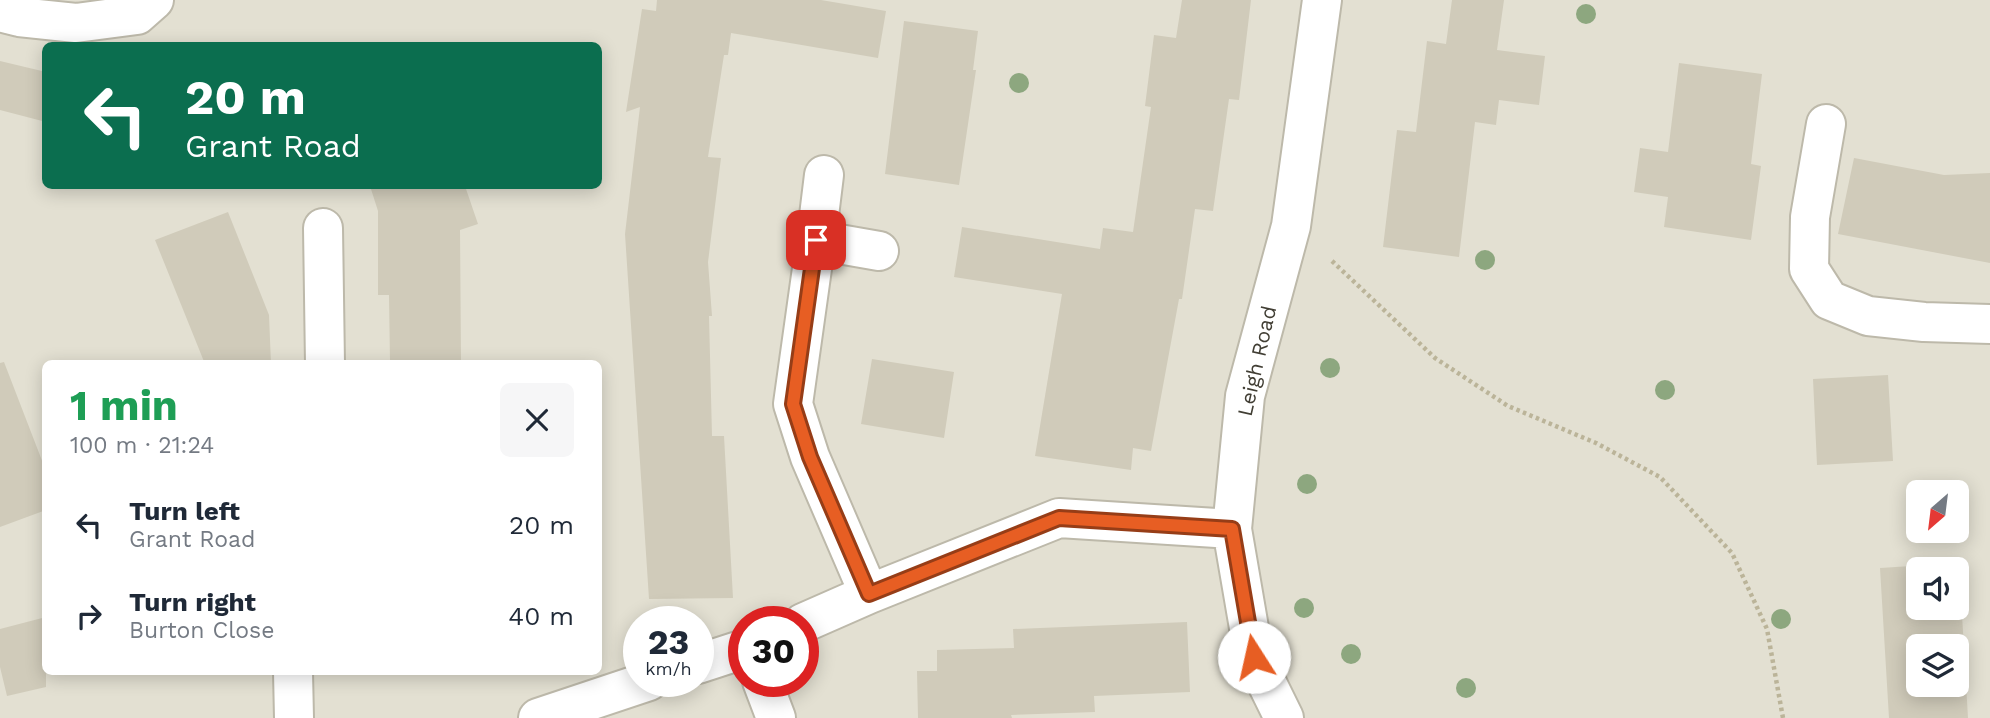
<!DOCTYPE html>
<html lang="en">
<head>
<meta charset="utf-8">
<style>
  body { margin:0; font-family:"Work Sans",sans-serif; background:#f6f6f7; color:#1f2937; height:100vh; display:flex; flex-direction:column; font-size:26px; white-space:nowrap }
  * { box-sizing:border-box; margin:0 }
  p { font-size:23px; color:#747a83 }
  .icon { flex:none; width:38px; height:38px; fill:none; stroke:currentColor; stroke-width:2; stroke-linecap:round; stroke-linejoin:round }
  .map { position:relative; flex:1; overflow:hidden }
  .side { position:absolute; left:42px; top:360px; width:560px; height:315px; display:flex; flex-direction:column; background:#fff; border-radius:10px; box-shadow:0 4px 18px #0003 }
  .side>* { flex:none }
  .banner { position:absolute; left:42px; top:42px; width:560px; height:147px; border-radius:10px; box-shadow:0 4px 18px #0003; background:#0b6e4f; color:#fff; overflow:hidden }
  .needle { width:46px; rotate:208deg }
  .buttons { position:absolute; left:1906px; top:480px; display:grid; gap:14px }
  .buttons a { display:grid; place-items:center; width:63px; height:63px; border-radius:10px; background:#fff; box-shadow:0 4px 18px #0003; font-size:35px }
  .speed { position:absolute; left:623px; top:606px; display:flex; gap:14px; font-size:35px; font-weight:700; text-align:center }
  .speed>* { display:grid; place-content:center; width:91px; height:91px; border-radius:50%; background:#fff; box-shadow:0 4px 18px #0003; line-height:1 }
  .speed small { font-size:18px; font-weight:400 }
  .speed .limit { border:10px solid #d22; background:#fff; color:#111 }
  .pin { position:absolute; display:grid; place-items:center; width:60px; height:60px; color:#fff; margin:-30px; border-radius:14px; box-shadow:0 4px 10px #0006 }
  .me { position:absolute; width:77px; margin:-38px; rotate:350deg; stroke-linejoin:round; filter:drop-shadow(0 0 5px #0008) }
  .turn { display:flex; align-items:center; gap:24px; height:147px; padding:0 28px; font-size:32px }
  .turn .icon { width:91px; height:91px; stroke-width:2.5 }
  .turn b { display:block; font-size:49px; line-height:60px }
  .round { display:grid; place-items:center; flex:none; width:74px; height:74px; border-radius:10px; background:#f6f6f7 }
  .summary { display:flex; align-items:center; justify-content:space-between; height:119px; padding:0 28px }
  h1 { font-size:42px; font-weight:700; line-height:52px; color:#1e9e55 }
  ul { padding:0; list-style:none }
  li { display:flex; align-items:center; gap:21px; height:91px; padding:0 28px }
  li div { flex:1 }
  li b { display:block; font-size:26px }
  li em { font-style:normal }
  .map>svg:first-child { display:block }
</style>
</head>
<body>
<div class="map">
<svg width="1990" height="718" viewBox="0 0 1990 718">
  <rect width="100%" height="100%" fill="#f0eee3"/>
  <path fill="#e3e0d2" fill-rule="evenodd" d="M0,0H1990V718H0ZM46,46H598V186H46ZM46,364H598V672H46ZM1918,492H1956V530H1918ZM1918,569H1956V607H1918ZM639,621H698V681H639ZM744,621H803V681H744ZM1918,646H1956V684H1918Z"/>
  <path fill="#d0cbba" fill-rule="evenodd" d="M657,0H821L886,11L878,58L731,33L728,55H724L708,157L721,158L708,262L712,316H709L712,436H724L733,598L649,599L625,234L640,107L626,112L642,9L656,11Z
    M1182,0H1251L1239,100L1229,99L1213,211L1195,209L1182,299H1179L1151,451L1133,448L1131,470L1035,456L1062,294L954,277L962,227L1100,249L1103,228L1133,232L1151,107L1145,106L1154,35L1176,38Z
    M1452,0H1504L1497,50L1545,56L1539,105L1499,100L1496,125L1475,122L1459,257L1383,247L1397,130L1416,132L1427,41L1446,44Z
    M904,21L978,31L973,70H976L959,185L885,174Z
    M0,61L46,72V122L0,110Z
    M1679,63L1762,74L1751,164L1761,166L1751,240L1664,227L1668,197L1634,192L1640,148L1668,152Z
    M1854,158L1944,175L1990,173V263L1838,234Z
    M370,186H465L478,224L460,230L461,361L390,362L389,295H378V211Z
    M228,212L269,315L271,364H205L155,240Z
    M872,359L954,372L944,438L861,424Z
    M4,362L46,471V510L0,527V363Z
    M1888,375L1893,461L1817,465L1813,379Z
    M1959,563L1968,718H1889L1880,568ZM1918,569H1956V607H1918ZM1918,646H1956V684H1918Z
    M46,617V687L7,696L0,667V629Z
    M1187,622L1190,692L1094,696L1095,712L1011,715L1012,718H918L917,671H937V650L1014,648L1013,629Z"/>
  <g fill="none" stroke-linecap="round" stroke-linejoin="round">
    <defs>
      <path id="minor" d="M0,12L19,17L76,23L137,15L154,0
        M1826,124L1810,217L1809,269L1829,300L1868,316L1924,322L1990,324
        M323,228L325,364
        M816,240L824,175
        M869,594L810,457L793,404L816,240L879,251
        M803,623L869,594L1059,518L1232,529
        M698,664L744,649
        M293,672L294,718
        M762,681L776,718
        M538,718L649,681
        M1284,718L1254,657L1232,529L1245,396L1291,226L1322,0"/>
    </defs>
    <use href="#minor" stroke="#bdb9aa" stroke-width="42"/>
    <path stroke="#bbb499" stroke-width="4.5" stroke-dasharray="3.5 3.5" stroke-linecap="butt" d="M1332,261L1435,358L1508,406L1596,443L1660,477L1732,553L1767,629L1783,718"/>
    <use href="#minor" stroke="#fff" stroke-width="38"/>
  </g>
  <g fill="#8da77f">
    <circle cx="1586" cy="14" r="10"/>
    <circle cx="1019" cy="83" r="10"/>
    <circle cx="1485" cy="260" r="10"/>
    <circle cx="1330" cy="368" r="10"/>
    <circle cx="1665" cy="390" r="10"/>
    <circle cx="1307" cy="484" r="10"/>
    <circle cx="1304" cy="608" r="10"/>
    <circle cx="1781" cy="619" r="10"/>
    <circle cx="1351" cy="654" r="10"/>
    <circle cx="1466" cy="688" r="10"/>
  </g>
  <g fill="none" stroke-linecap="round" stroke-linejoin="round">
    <defs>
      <path id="route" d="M816,240L793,404L810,457L869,594L1059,518L1232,529L1254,657"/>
    </defs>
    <use href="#route" stroke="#963d17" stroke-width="18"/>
    <use href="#route" stroke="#e75e23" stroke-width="12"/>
  </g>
  <g text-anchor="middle" stroke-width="5" stroke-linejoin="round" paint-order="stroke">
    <g font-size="21" fill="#413e34" stroke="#fff">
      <text transform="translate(1257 361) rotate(-77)" y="7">Leigh Road</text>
    </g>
  </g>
</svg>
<div class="buttons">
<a><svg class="needle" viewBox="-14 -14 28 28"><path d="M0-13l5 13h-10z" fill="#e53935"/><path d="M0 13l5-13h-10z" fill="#747a83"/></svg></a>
<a><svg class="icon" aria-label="sound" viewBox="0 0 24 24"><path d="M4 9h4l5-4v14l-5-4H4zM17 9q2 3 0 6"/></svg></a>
<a><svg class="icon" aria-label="layers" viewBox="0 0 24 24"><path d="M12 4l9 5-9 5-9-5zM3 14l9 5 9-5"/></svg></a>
</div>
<div class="speed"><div>23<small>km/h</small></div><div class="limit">30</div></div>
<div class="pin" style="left:816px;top:240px;background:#d93025"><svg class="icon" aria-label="arrive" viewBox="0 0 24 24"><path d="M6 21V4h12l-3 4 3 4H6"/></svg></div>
<svg class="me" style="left:1254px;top:657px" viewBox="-20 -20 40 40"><circle r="19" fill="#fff"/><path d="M0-13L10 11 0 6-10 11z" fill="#e75e23"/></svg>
<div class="banner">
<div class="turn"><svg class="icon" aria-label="left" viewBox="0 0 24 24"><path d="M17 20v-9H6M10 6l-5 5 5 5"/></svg><div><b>20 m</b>Grant Road</div></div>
</div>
<section class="side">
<div class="summary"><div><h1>1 min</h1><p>100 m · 21:24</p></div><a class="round"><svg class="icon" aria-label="close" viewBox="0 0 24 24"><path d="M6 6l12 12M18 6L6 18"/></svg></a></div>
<ul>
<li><svg class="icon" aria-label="left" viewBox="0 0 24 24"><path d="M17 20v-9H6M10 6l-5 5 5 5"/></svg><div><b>Turn left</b><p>Grant Road</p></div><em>20 m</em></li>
<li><svg class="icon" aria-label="right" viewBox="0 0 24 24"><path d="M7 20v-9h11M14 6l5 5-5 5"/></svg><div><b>Turn right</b><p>Burton Close</p></div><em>40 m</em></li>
</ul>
</section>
</div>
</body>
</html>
